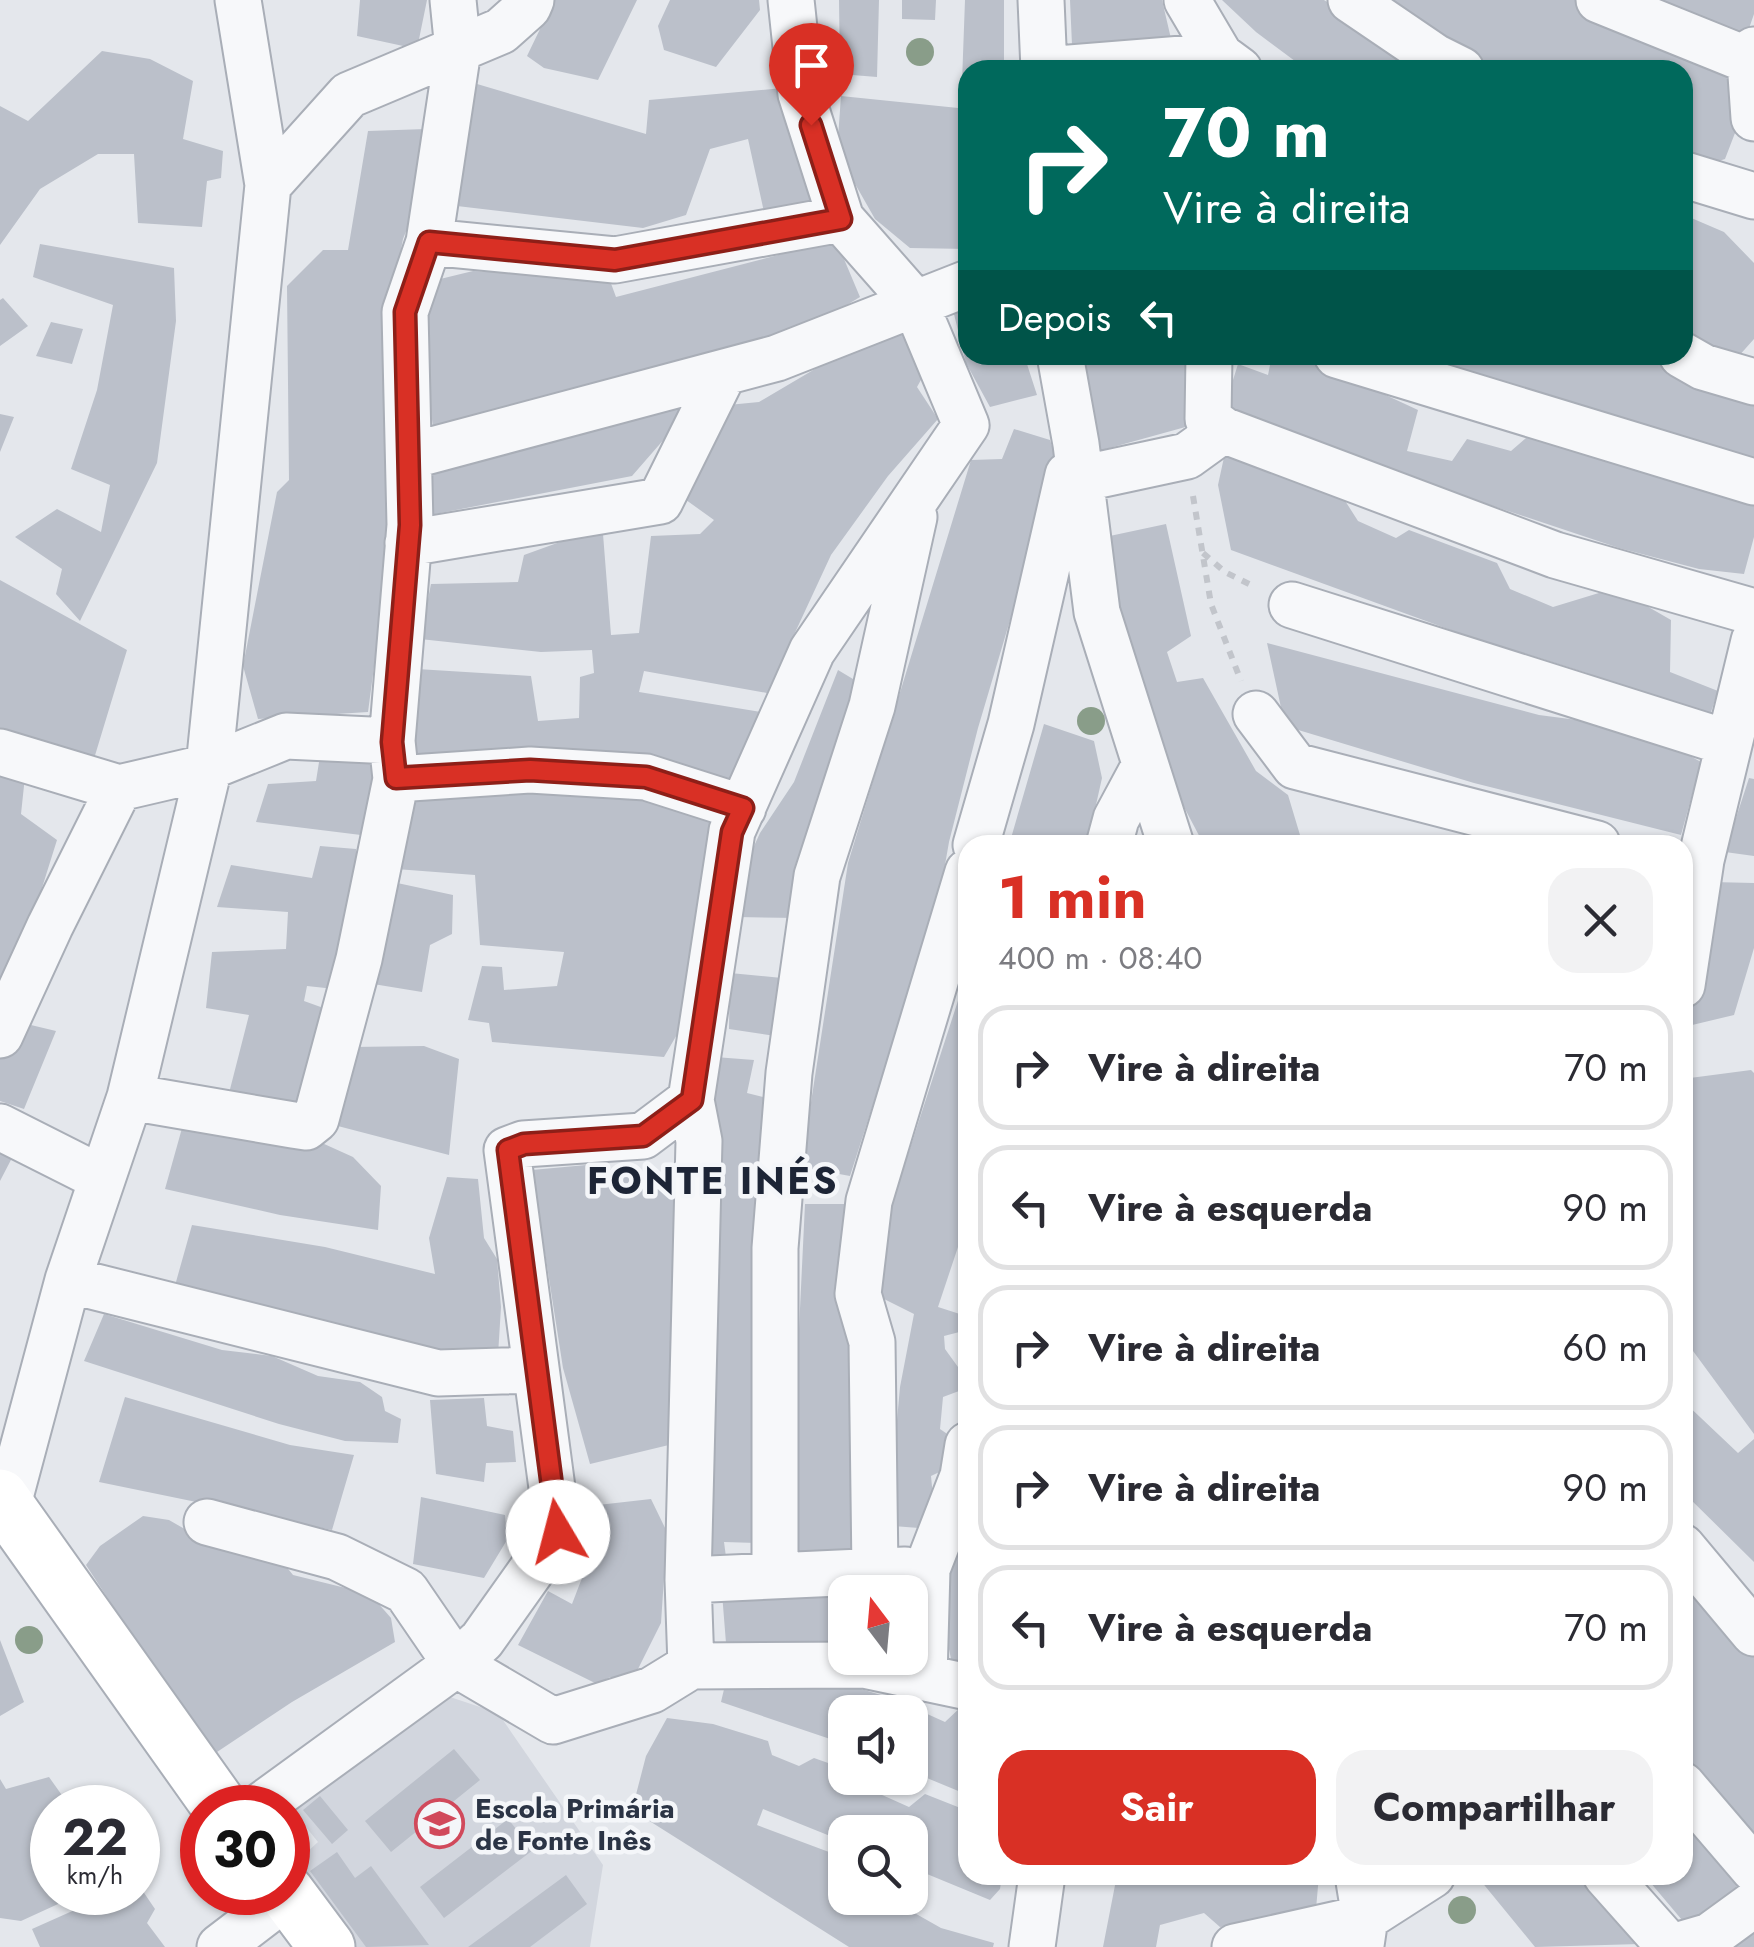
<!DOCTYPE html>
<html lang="pt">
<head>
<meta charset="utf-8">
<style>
  body { margin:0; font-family:Jost,sans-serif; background:#f2f2f3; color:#2b2b33; height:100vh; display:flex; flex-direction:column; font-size:38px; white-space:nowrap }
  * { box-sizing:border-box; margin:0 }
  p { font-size:32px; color:#7c7c81 }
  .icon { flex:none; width:55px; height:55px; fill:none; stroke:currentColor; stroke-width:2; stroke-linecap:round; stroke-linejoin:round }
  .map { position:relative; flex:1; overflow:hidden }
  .side { position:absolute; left:958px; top:835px; width:735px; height:1050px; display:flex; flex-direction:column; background:#fff; border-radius:30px; box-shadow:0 2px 8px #0004 }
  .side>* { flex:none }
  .banner { position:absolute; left:958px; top:60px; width:735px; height:305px; border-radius:30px; box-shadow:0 2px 8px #0004; background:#00695c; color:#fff; overflow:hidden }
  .needle { width:65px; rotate:344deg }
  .tools { position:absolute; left:828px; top:1575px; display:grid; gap:20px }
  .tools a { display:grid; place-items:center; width:100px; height:100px; border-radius:20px; background:#fff; box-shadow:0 2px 8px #0004; font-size:50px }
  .speed { position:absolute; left:30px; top:1785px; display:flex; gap:20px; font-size:50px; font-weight:700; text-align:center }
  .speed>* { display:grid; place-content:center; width:130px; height:130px; border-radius:50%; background:#fff; box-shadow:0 2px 8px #0004; line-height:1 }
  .speed small { font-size:25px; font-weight:400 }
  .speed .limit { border:15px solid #d22; background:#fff; color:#111 }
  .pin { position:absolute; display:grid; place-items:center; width:85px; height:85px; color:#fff; margin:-102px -42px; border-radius:50% 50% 50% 0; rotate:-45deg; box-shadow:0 0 10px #0007 }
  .pin .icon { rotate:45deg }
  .me { position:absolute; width:110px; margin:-55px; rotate:352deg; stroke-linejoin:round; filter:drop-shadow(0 0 8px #0008) }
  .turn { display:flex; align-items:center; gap:35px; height:210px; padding:0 40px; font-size:45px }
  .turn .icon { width:130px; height:130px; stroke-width:2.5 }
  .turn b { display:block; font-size:70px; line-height:85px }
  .then { display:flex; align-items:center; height:95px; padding:0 40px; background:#0003; gap:20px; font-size:38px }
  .round { display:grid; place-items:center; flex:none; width:105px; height:105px; border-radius:30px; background:#f2f2f3 }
  .overview { display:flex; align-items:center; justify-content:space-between; height:170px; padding:0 40px }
  h1 { font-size:60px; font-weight:700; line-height:75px; color:#d93025 }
  .primary-button { display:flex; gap:20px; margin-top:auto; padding:20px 40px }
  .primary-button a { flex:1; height:115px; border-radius:30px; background:#d93025; color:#fff; font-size:40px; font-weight:700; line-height:115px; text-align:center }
  .primary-button a+a { background:#f2f2f3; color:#2b2b33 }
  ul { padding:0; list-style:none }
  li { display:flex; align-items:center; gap:30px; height:125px; margin:0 20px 15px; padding:0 20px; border:5px solid #e1e1e2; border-radius:30px }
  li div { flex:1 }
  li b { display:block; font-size:38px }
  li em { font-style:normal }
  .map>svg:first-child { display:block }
</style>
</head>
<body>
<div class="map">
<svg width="1754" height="1947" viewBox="0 0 1754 1947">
  <rect width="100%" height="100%" fill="#e4e7ec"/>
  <path fill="#d2d6de" d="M444,1695L498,1713L603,1865L590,1947H356L293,1865L318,1842L290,1807Z"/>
  <path fill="#bbc0ca" d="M360,0H427L417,49L357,36Z
    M554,0H637L598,80L544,68L527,56Z
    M670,0H759L760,10L716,67L664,50L658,26Z
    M839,0H879L877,77L840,74Z
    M902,0H936L935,20L902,19Z
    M965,0H1004V70H968V82H962Z
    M1070,0H1162L1172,43L1088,54L1072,45Z
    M1222,0H1324L1434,70H1307L1256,32Z
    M1384,0H1577L1730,76L1745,107L1725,159L1700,167L1682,159V70H1501L1428,31Z
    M1651,0H1754V14L1745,40Z
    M102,51L150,59L193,81L183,139L223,151L221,178L207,181L202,227L138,223L134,154H98L40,189L0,245V106L28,121Z
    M467,81L646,134L649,100L783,88L816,204L764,212L748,139L710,149L686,215L643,228L440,204Z
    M841,96L968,109V249L910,248L875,219L837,152Z
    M426,129L419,198L403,239L393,291V523L368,712L258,719L243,666L277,492L289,480L287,286L323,250H348L368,131Z
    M1682,214L1724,232L1754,263V339L1737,358L1682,332Z
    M836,240L860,297L785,342L433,427L422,341L432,281L473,271L609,278L616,297Z
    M40,244L174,268L176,321L157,463L80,621L56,594L62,569L15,537L57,509L101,532L110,485L71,469L97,390L113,305L33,277Z
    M3,298L28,326L0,346V300Z
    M968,305V355H1030L1026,361L1037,395L990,407L966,363L952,306Z
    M898,320L927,369L917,387L938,419L888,476L831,555L767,693L644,671L639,692L767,713L727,785L545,757L414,755L417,669L531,676L538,721L579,718L580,677L594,673L592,650L541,652L420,639L431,584L518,582L524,555L571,538L603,534L611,635L639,633L651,536L700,534L714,520L668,487L728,405L759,402Z
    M51,322L83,329L72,364L36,356Z
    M1077,355H1187L1200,423L1095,452Z
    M1272,355H1290L1325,367L1418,410L1407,451L1452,461L1467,439L1511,451L1535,430L1754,497V537L1744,574L1699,569L1619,548L1385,470L1223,412L1238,364L1268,375Z
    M1381,355H1642L1667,369L1754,399V464Z
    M665,402L686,414L632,476L430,515L431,468Z
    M0,414L14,417L0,452Z
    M1014,429L1050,440L1057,462L978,728L949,842L939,899L850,1176L801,1167L848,863L971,460L1002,459Z
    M1226,448L1342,496L1358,521L1396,538L1409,530L1497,563L1510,589L1553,607L1612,589L1645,605L1671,620L1670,672L1718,691L1708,721L1587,673L1459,633L1231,550L1218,485Z
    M1166,524L1191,636L1167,652L1177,682L1203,678L1256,771L1288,795L1303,845H1204L1184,807L1154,734L1109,594L1105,537Z
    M0,580L127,650L93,762L0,728Z
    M1267,643L1539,715L1639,728L1701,762L1681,835L1474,783L1285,726Z
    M838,670L863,685L798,918L737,917L744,868L760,833L794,782Z
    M1044,724L1094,741L1102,778L1087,845H1009Z
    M375,753L369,836L256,822L268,784L316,781L320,756Z
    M0,758L26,767L21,814L57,840L19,961L0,1002Z
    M1749,778L1754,779V856L1725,852Z
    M617,782L714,812L686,1019L664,1057L492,1042L489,1023L468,1020L482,966L502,967L504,990L557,986L564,952L480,945L475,875L396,869L400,795Z
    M320,846L356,849L357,890L344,990L307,986L304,1001L329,1010L309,1111L227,1101L249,1015L206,1008L212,952L286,949L288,912L217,907L231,865L312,878Z
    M388,881L453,895L452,934L430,945L422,992L367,983Z
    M1712,882L1754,883V948L1734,1015L1688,1026Z
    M730,973L782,978V1037L729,1029Z
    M967,973L968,1217L938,1307L966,1316L967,1330L944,1336L945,1349L958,1367L959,1391L943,1397L940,1429L956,1440L952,1466L931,1476L933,1497L919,1528L893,1526L892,1476L900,1387L914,1314L876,1295V1253Z
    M10,1020L56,1031L24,1109L0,1101V1043Z
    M424,1046L459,1059L449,1155L334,1125L352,1047Z
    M715,1057L754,1060L747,1093L775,1100L757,1543L724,1542L726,1557L696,1552Z
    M1751,1070L1754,1073V1434L1682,1336V1151L1690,1078Z
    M184,1121L291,1129L353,1157L381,1186L378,1230L280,1215L165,1189Z
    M0,1146L13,1156L0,1181Z
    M597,1164L676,1195L673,1444L590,1464L563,1368L532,1170Z
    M447,1177L478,1179L484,1238L497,1259L501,1307L498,1355L399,1352L174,1289L192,1225L325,1247L435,1274L429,1238Z
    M805,1204H846L861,1559L795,1552L794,1434Z
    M104,1314L222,1350L272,1356L318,1376L360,1382L382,1397L385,1411L401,1419L398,1443L345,1441L279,1424L84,1361Z
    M125,1397L290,1445L354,1455L332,1530L99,1482Z
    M484,1398L487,1426L513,1431L516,1462L486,1463L484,1482L436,1474L430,1400Z
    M1682,1400L1738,1453L1754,1439V1562L1682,1491Z
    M421,1497L505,1515L507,1540L484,1578L413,1564Z
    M651,1499L667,1532L661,1623L630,1685L610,1677L597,1684L518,1645L548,1591L572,1604L582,1578L606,1546L598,1505Z
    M143,1516L169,1520L209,1543L272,1549L293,1575L370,1594L391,1618L395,1642L292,1702L211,1756L86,1565L100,1546Z
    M967,1524H968V1663L951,1659L940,1604Z
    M1682,1570L1754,1655V1837L1682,1753Z
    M722,1593H845V1646L773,1647L726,1643Z
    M0,1640L24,1702L0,1716Z
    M825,1678L894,1699L945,1722L963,1705L968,1706V1795L910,1771V1712H845V1744L721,1702L725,1685Z
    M667,1718L713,1724L768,1741L772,1755L799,1766L814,1758L845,1769V1778H857L862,1786L909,1807L925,1794L968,1811V1875H1002L1000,1889L990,1900L910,1867V1832H845V1842L763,1809L757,1825L845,1858V1898H888L941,1928L994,1943L993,1947H849L632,1810L646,1756Z
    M454,1749L480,1780L391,1852L365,1821Z
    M49,1777L71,1808H52V1892H68L69,1899L21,1921L0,1918V1779L6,1789Z
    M320,1796L348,1830L332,1844L303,1810Z
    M1682,1812L1746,1889L1704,1919L1682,1920L1644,1875H1682Z
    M508,1819L533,1850L444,1918L420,1887Z
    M337,1852L355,1878L371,1866L429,1945L366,1947L310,1871Z
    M566,1875L587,1904L530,1947H468Z
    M1117,1875H1319L1316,1909L1220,1927L1204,1913L1160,1925L1156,1947H1103Z
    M1476,1875H1584L1640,1944L1535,1947Z
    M138,1884L155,1909L147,1923L165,1947H40L32,1929L115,1892H138Z
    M1754,1930V1947H1721Z"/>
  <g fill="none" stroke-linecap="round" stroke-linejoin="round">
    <defs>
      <path id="street" d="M238,0L268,185
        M791,0L801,94L841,219
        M1041,0L1044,70
        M1187,0L1220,56
        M1351,0L1435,57L1461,70
        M1599,0L1750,61
        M1754,50L1750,61L1754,118
        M1045,70L1220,56L1239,70
        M1682,174L1754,196
        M429,242L615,260L841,219L915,303L966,425L812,651L732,831L691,1100L699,1141L688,1580L691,1666
        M1060,355L1076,444L1097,612L1171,845
        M1209,355L1208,419L1223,430
        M1337,355L1754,482
        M1682,355L1703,367L1754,382
        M410,456L777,358L968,283
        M1080,479L1187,456L1223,430L1555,555L1754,612
        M408,543L660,501L723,374
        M1292,605L1728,743
        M1256,714L1295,766L1597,844
        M0,752L119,788L209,767L286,736L392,741
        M396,779L530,770L646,777L743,808
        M976,845L1011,724L1068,475
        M1109,845L1116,819L1145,765
        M1682,985L1701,860L1754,641
        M0,1035L50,926L119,788
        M130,1097L293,1125L306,1127L316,1119L359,959L396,779L392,741L410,525L405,312L429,242L458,50L453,0
        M0,1127L101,1178
        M68,1280L438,1373L534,1370
        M7,1508L68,1280L130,1097L209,767L268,185L349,95L501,31L528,7L531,0
        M207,1522L337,1557L406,1591L456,1664L553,1721L652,1690L691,1666L864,1665L968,1687
        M1682,1547L1754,1633
        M875,1571L872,1342L858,1294L869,1201L968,872
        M775,1574V1248L789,1073L817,876L872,706L914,517
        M688,1580L905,1570
        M924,1678L927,1569L963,1476L968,1445
        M1682,1785L1754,1869
        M258,1808L456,1664L482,1640L558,1533L507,1150L523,1144L643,1136L691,1100
        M1358,1875L1365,1918L1361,1945
        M1606,1875L1670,1947
        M220,1947L288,1895
        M1032,1947L1042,1875
        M1235,1947L1365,1918L1432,1875
        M1672,1947L1710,1936L1754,1904"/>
      <path id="secondary" d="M0,1497L221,1808
        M286,1892L327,1947"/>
    </defs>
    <use href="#street" stroke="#a9aeb7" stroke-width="49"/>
    <use href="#secondary" stroke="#a9aeb7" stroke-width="59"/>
    <path stroke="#c2c5cb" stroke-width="6" stroke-dasharray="8 8" stroke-linecap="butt" d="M1193,496L1211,604L1241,681
      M1203,553L1225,572L1255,587"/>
    <use href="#street" stroke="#f7f8fa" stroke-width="45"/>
    <use href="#secondary" stroke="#fff" stroke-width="55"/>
  </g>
  <g fill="#899d89">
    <circle cx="920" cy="52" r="14"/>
    <circle cx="1091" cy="721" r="14"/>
    <circle cx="29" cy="1640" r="14"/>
    <circle cx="1462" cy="1910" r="14"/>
  </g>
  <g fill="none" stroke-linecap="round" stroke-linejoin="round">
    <defs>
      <path id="route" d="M558,1532L508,1150L524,1144L643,1136L692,1100L732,832L743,808L646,777L530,770L396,778L392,742L410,525L405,312L429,242L615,260L841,219L811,125"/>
    </defs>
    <use href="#route" stroke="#8d1f18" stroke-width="25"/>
    <use href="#route" stroke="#d93025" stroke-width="18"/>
  </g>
  <defs>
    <symbol id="school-ring" viewBox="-11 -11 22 22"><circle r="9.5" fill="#f4f6f9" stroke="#d1495b" stroke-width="1.5"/><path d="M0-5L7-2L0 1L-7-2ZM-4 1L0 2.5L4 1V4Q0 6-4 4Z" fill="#d1495b"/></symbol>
  </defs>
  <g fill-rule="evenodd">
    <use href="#school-ring" x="412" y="1796" width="55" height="55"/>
  </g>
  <g text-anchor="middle" stroke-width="9" stroke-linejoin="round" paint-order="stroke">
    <g font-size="28" font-weight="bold" fill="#2b3445" stroke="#f4f6f9" text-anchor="start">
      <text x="475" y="1818">Escola Primária<tspan x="475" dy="32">de Fonte Inês</tspan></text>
    </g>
    <g font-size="38" font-weight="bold" letter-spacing="2.5" fill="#1d2536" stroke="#f4f6f9">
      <text x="713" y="1194">FONTE INÉS</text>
    </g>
  </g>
</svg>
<div class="tools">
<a><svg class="needle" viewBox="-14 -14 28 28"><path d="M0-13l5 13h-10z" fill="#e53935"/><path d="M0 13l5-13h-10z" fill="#7c7c81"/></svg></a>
<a><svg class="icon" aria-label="sound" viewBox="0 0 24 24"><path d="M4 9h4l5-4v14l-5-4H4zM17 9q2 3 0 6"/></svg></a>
<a><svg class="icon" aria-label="search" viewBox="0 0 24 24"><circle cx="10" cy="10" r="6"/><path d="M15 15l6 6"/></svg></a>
</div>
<div class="speed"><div>22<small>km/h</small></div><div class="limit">30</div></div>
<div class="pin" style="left:811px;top:125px;background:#d93025"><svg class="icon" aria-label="arrive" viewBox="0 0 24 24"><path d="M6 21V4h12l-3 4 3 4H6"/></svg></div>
<svg class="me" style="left:558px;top:1532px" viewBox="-20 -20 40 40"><circle r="19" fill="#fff"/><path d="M0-13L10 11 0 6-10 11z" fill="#d93025"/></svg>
<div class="banner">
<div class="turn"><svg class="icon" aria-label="right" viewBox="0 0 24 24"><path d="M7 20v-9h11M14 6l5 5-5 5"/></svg><div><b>70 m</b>Vire à direita</div></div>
<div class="then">Depois<svg class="icon" aria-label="left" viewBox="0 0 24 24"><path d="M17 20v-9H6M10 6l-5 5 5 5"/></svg></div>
</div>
<section class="side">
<div class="overview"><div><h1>1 min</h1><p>400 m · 08:40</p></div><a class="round"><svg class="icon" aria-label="close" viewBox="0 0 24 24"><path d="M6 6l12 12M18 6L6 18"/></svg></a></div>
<ul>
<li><svg class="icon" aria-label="right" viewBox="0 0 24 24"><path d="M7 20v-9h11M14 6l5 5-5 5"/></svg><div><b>Vire à direita</b></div><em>70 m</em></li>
<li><svg class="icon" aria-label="left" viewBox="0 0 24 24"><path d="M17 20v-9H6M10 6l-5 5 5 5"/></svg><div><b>Vire à esquerda</b></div><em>90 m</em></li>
<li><svg class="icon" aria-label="right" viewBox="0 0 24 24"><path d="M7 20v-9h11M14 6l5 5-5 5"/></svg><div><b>Vire à direita</b></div><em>60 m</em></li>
<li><svg class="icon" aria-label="right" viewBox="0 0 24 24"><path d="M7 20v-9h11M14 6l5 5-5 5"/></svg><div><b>Vire à direita</b></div><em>90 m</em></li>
<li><svg class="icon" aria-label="left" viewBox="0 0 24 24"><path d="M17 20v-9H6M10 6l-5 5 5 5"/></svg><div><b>Vire à esquerda</b></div><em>70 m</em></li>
</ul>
<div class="primary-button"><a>Sair</a><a>Compartilhar</a></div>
</section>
</div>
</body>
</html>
